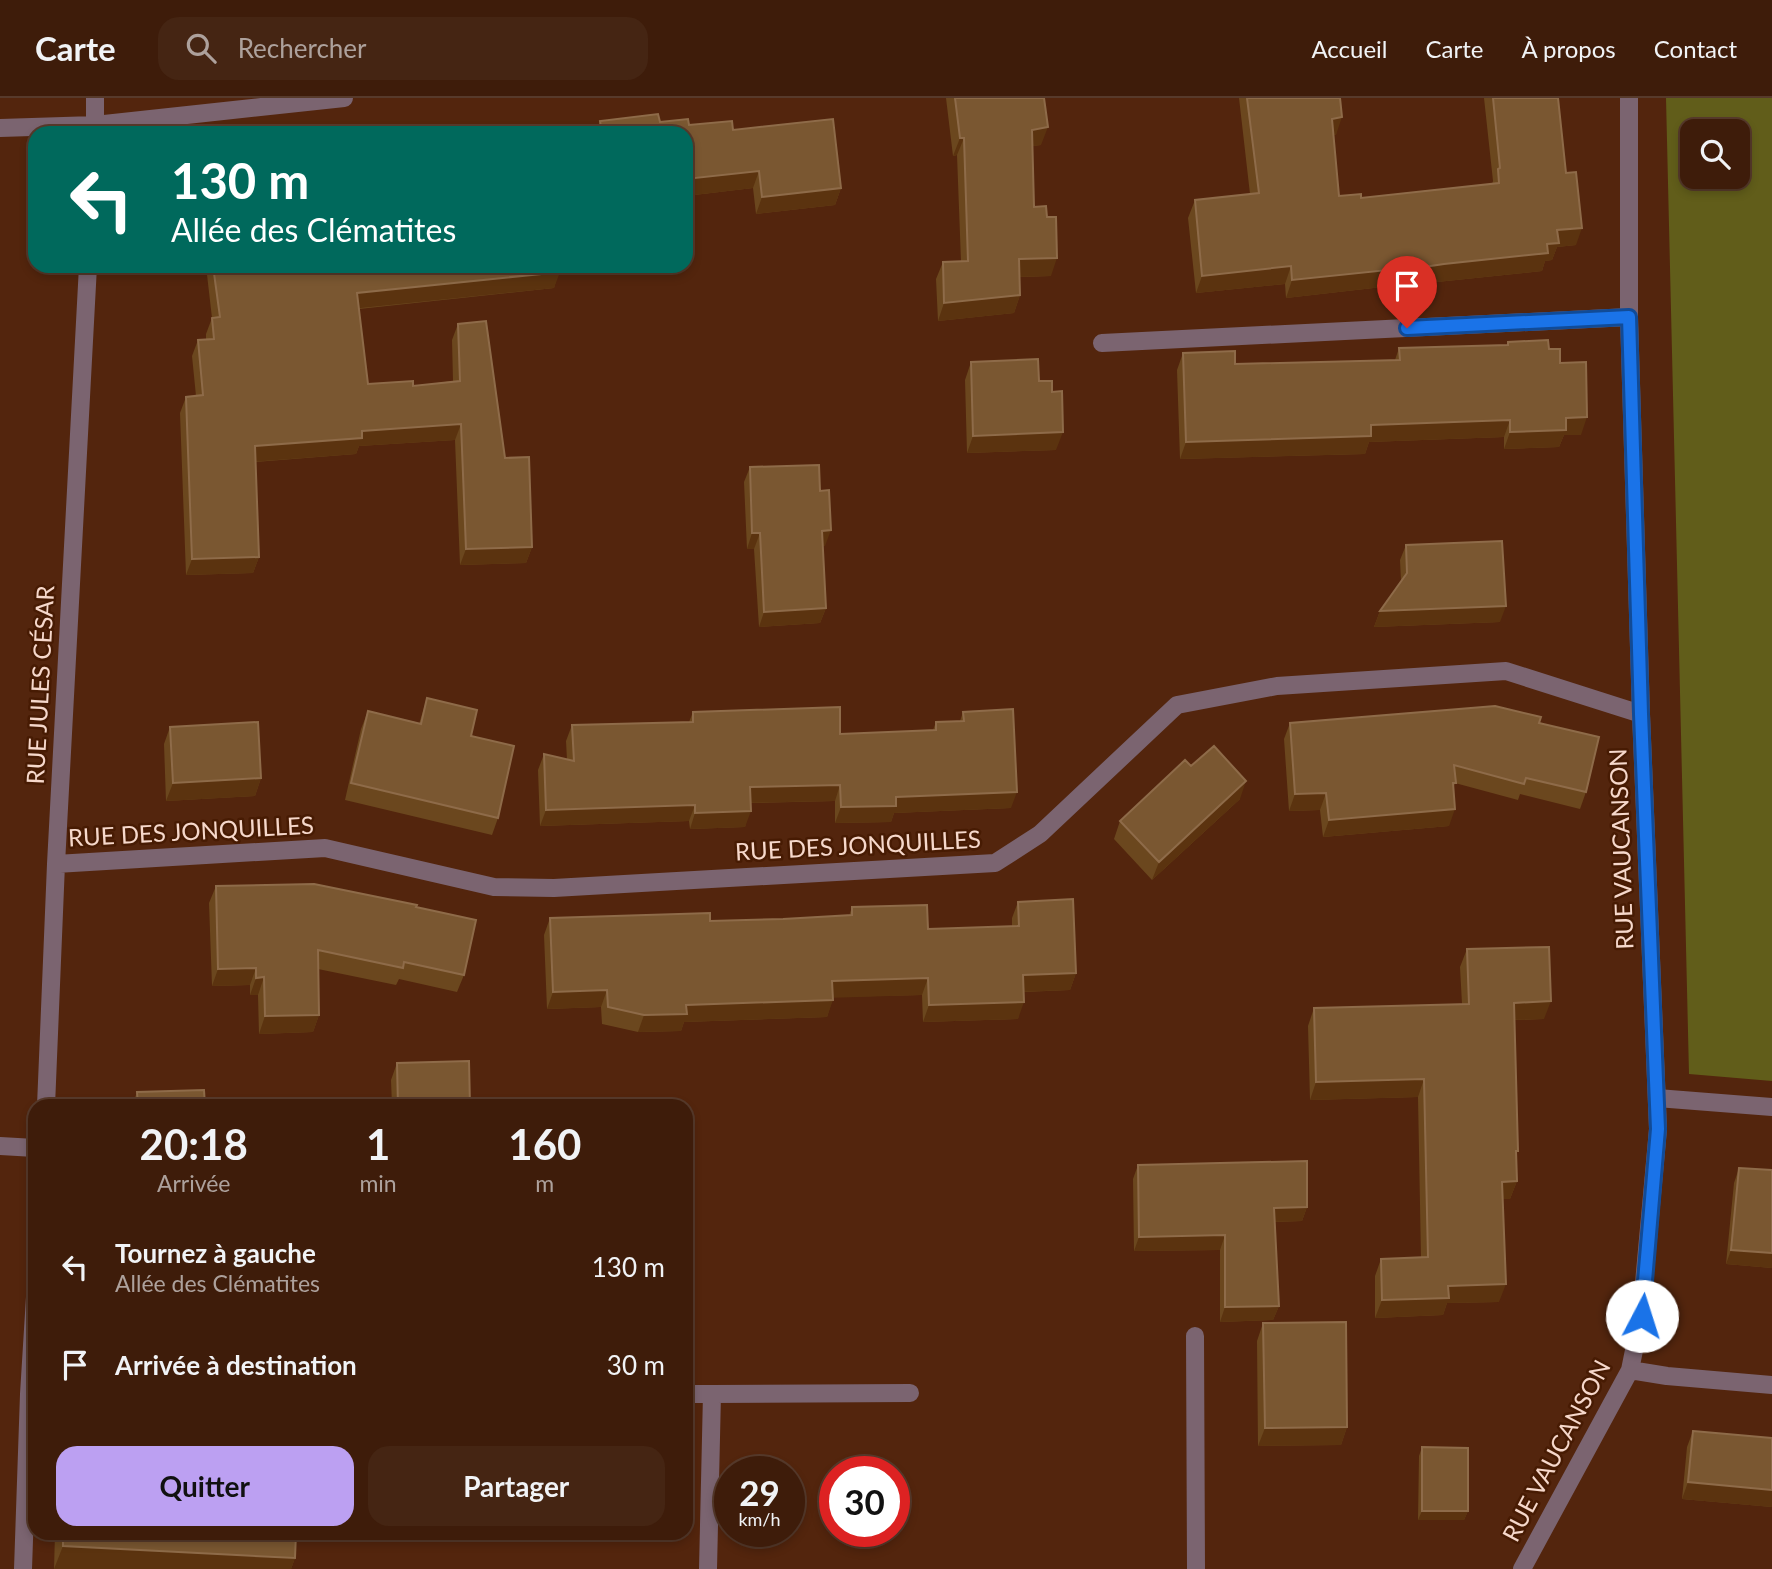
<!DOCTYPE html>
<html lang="fr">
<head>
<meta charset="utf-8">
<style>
  body { margin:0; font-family:Lato,sans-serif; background:#452513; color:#f1f3f6; height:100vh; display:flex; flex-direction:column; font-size:26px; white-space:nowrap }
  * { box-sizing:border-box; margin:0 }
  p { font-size:23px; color:#ada19c }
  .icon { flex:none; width:38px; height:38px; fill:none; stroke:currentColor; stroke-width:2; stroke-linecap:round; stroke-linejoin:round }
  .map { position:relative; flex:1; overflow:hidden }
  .panel { position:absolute; left:28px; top:1001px; width:665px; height:441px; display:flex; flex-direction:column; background:#3e1c0a; border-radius:21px; box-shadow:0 4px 10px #0003,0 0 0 2px #573a2b }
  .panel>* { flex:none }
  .hud { position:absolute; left:28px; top:28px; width:665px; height:147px; border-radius:21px; box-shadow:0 4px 10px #0003,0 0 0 2px #573a2b; background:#00695c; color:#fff; overflow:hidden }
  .fabs { position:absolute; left:1680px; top:21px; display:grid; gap:14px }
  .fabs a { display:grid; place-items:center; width:70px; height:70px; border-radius:14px; background:#3e1c0a; box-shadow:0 4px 10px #0003,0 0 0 2px #573a2b; font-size:35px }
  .speed { position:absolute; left:714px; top:1358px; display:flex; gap:14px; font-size:35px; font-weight:700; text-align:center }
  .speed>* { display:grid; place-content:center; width:91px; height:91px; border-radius:50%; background:#3e1c0a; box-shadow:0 4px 10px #0003,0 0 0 2px #573a2b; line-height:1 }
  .speed small { font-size:18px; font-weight:400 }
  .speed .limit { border:10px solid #d22; background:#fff; color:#111 }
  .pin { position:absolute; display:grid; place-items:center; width:60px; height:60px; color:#fff; margin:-72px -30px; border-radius:50% 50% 50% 0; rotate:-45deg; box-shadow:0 0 7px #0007 }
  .pin .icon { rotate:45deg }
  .me { position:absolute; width:77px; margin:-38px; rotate:5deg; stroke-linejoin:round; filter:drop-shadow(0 0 5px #0008) }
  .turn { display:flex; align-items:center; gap:24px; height:147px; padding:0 28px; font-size:32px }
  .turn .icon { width:91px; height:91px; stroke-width:2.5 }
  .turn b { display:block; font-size:49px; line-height:60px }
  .eta { display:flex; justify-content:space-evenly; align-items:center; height:119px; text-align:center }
  .eta b { font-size:42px; font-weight:700; line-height:49px }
  .primary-button { display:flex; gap:14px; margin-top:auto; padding:14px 28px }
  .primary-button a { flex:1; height:80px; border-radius:21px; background:#bca0f2; color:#111; font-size:28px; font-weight:700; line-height:80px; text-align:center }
  .primary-button a+a { background:#452513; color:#f1f3f6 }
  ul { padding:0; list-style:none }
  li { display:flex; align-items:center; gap:21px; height:98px; padding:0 28px }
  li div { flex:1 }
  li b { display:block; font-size:26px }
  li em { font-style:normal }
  header { display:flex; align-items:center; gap:42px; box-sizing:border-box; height:98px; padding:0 35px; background:#3e1c0a; border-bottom:2px solid #573a2b }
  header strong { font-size:33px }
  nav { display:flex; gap:38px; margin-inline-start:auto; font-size:24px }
  .search { width:490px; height:63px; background:#452513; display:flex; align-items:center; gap:18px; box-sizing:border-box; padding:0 24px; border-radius:21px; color:#ada19c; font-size:26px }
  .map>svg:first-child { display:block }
</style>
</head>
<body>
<header>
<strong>Carte</strong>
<div class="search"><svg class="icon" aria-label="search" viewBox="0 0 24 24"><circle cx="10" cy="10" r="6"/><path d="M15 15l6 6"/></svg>Rechercher</div>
<nav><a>Accueil</a><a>Carte</a><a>À propos</a><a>Contact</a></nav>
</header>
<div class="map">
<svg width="1772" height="1471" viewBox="0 0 1772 1471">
  <rect width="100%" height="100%" fill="#53250d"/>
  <path fill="#615d1a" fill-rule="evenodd" d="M1666,0H1772V983L1689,976ZM1692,33H1738V79H1692Z"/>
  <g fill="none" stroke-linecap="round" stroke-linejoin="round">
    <path stroke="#7b6470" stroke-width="18" d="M1657,1000L1772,1009"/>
    <path stroke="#7b6470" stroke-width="18" d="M0,30L95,27L344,0
      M95,35V0
      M1102,245L1629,219
      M56,766L325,750L494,789L554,790L995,765L1040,736L1177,607L1277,588L1506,573L1641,616
      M46,1008L56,766L88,168
      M0,1048L35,1050
      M1195,1238L1196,1471
      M1630,1272L1667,1278L1772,1287
      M686,1296H712
      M23,1471L29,1296L35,1199
      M708,1471L712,1296L910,1295
      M1522,1471L1630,1272L1641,1218L1658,1031L1641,616L1629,219V0"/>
  </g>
  <path fill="#6b471e" d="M946,0H1044L1041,47L1032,48L1034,109L1051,178L1020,179V197L1014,215L938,223L936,181L943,164L961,163L957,57L953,58Z
    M1239,0H1340L1336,37H1333L1339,98L1361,100L1492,86L1493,83L1484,0H1558L1566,75L1576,147L1557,149L1552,162L1545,163L1542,173L1437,184L1391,191V188L1286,200L1285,186L1196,195L1188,120L1195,102L1250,96Z
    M600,23L660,24L733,32L841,90L835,107L756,116L753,90L686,98V35H596Z
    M206,168H560L554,190L359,211L368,286L413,288L453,283L452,242L458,226L505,360L532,449L526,465L460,467L455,342L359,348L356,356L255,364L259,459L253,475L186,477L180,315L186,299L196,298L192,258L198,242L206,241V236L212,220Z
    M1508,244L1549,251L1560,265L1581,337H1564L1559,349L1504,351V339L1369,344L1365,356L1180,361L1177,272L1183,255L1235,266L1395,262L1399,250L1506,248Z
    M971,264L1039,283L1052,294L1056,352L967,355L965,282Z
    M750,369L820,393L825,448H823L826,510L820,525L759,529L754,451H747L744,384Z
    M1406,447L1500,524L1374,529L1380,513L1401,483L1400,462Z
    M427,600L471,638L498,720L492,737L345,702L361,631L368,613L419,626Z
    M693,614L840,636L933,632L936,624L960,623L963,614L1011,710L894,715L891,724L835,725V703L751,705L745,729L690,731L689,723L540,728L538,672L544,656L567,662L566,643L572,627L689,624Z
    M1290,625H1539L1586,694L1580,711L1520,696L1518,702L1455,685L1453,691L1449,728L1323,739L1320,712L1289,713L1284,641Z
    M170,629L261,680L255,698L166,703L164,646Z
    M1191,668L1240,701L1152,782L1114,741L1120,723Z
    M216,788L416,809L464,877L457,894L399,881L396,887L318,871L319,917L313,934L259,936L258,897H250V887L212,888L209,805Z
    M1018,804L1076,875L1070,892L1023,894L1018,921L923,924L922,897L833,899L827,919L684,924L681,933L638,934L602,926L601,909L547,911L544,837L550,820L710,823L783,821L849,818L852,809L928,831L1012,829V820Z
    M1467,851L1544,921L1514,922L1517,1083L1510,1101H1503L1499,1204L1447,1205L1443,1217L1375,1220V1178L1381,1161L1421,1160L1418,999L1310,1002L1308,928L1314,910L1462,906L1460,869Z
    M397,965L470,1008H392L391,982Z
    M137,994L205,1008H132Z
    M1138,1067L1307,1109L1302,1123L1275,1124L1279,1208L1273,1222L1220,1224V1152L1134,1153L1133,1081Z
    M1739,1070L1772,1072V1170L1726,1166L1734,1085Z
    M1263,1225L1347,1329L1341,1347L1258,1348L1257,1243Z
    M1693,1333L1772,1340V1409L1682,1401L1687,1349Z
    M1422,1349L1468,1413L1464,1422H1418L1419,1358Z
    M55,1435H296L295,1460L291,1471H54Z"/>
  <path fill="#5b330f" d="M1342,19L1336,37L1325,38L1332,21Z
    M1048,29L1041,47L1025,49L1032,32Z
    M960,40H964L957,57L953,58Z
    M759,73L753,90L686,98V81Z
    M841,90L835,107L756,116L762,99Z
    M1582,130L1576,147L1557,149L1552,162L1545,163L1542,173L1437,184L1391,191L1397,173L1557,132Z
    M1057,160L1051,178L1013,179L1019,161Z
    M1291,168L1285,186L1196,195L1202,178Z
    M1397,171L1391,188L1286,200L1292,182Z
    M560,174L554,190L351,211L357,195Z
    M1020,197L1014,215L938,223L944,205Z
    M1587,319L1581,337H1564L1559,349L1504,351L1510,334L1566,320Z
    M1510,322L1504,339L1369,344L1365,356L1180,361L1186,344L1371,327Z
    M461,326L455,342L359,348L356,356L249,364L255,348L362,333Z
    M1063,334L1056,352L967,355L973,338Z
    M831,432L825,448H817L822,433Z
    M752,435H760L754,451H747Z
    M532,449L526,465L460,467L466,451Z
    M259,459L253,475L186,477L192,461Z
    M1506,508L1500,524L1374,529L1380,513Z
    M826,510L820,525L759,529L764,514Z
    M261,680L255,698L166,703L173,685Z
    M1246,683L1240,701L1152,782L1159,764Z
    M840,687L835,703L744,705L750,689Z
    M1017,694L1011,710L894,715L891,724L835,725L841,709L896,699Z
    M1326,695L1320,712L1289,713L1295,696Z
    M695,707L689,723L540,728L546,712Z
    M1455,711L1449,728L1323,739L1329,722Z
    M751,713L745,729L690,731L695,715Z
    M256,870L250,887L212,888L218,871Z
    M1076,875L1070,892L1017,894L1023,877Z
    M264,879L258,897H250L256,880Z
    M928,880L922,897L826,900L832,883Z
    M607,892L601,909L547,911L553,894Z
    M833,902L827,919L684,924L681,933L638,934L644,917L686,907Z
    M1551,903L1544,921L1507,922L1514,905Z
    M1024,904L1018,921L923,924L929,907Z
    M319,917L313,934L259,936L265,918Z
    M1424,981L1418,999L1310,1002L1316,984Z
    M1517,1083L1510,1101H1496L1502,1084Z
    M1307,1109L1302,1123L1269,1124L1274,1110Z
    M1225,1137L1220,1152L1134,1153L1139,1139Z
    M1731,1152L1772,1155V1170L1726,1166Z
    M1506,1186L1499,1204L1447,1205L1443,1217L1375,1220L1382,1202L1448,1188Z
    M1279,1208L1273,1222L1220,1224L1225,1209Z
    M1347,1329L1341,1347L1258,1348L1265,1330Z
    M1688,1384L1772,1392V1409L1682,1401Z
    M1422,1413H1468L1464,1422H1418Z
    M63,1448L295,1460L291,1471H54Z"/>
  <path fill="#7a5731" stroke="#8e6b49" stroke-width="2" d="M955,0H1044L1048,29L1032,32L1034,109L1046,108L1047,119H1056L1057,160L1019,161L1020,197L944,205L943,164L968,163L964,40H960Z
    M1247,0H1340L1342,19L1332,21L1339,98L1361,96V100L1499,85L1498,71L1500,70L1493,0H1558L1566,75L1576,74L1582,130L1557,132L1559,145L1547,146L1548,155L1444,166L1397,173V171L1292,182L1291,168L1202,178L1195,102L1259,95Z
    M658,16L660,24L688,21L689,27L732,23L733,32L833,21L841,90L762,99L759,73L686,81V35H602L600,23Z
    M213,168H560V174L357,195L368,286L413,283V288L460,283L458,226L486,223L505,360L529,359L532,449L466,451L461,326L362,333V340L255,348L259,459L192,461L186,299L203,297L198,242L214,241L212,220L220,219Z
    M1548,242L1549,251H1560V265L1586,264L1587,319L1566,320V332L1510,334V322L1371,327V338L1186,344L1183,255L1235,253V266L1400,262L1399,250L1508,247V244Z
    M1038,261L1039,283H1052V294L1062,293L1063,334L973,338L971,264Z
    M819,367L820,393L829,392L831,432L822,433L826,510L764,514L760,435H752L750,369Z
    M1502,443L1506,508L1380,513L1407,475L1406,447Z
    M427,600L477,612L471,638L514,648L498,720L351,685L368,613L421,626Z
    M1495,608L1541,619L1539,625L1599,639L1586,694L1526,680L1524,686L1454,667L1456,685H1453L1455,711L1329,722L1326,695L1295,696L1290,625Z
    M840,609V636L936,632V624L964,623L963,614L1013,611L1017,694L896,699V708L841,709L840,687L750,689L751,713L695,715V707L546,712L544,656L574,663L572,627L693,624V614Z
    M258,624L261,680L173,685L170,629Z
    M1214,648L1246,683L1159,764L1120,723L1185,662L1191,668Z
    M314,786L417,807L416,809L476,822L464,877L404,864L403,870L318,852L319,917L265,918L264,879L256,880V870L218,871L216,788Z
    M1073,801L1076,875L1023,877L1024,904L929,907L928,880L832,883L833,902L686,907L687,916L644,917L608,909L607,892L553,894L550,820L710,815V823L783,821L852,817V809L927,807L928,831L1019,828L1018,804Z
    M1549,849L1551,903L1514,905L1518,1053H1516L1517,1083L1502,1084L1506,1186L1448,1188L1449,1200L1382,1202L1381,1161L1428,1159L1424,981L1316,984L1314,910L1469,906L1467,851Z
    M469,963L470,1008H398L397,965Z
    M204,992L205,1008H138L137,994Z
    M1307,1063V1109L1274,1110L1279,1208L1225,1209V1137L1139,1139L1138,1067Z
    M1739,1070L1772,1072V1155L1731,1152Z
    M1346,1224L1347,1329L1265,1330L1263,1225Z
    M1693,1333L1772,1340V1392L1688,1384Z
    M1422,1349L1468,1350V1413H1422Z
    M63,1435H296L295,1460L63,1448Z"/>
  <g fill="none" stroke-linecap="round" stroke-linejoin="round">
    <defs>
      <path id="route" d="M1407,230L1629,219L1641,616L1658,1031L1642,1218"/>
    </defs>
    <use href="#route" stroke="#114b97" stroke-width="18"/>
    <use href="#route" stroke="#1a73e8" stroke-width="12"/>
  </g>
  <g text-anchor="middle" stroke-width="5" stroke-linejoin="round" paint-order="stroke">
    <g font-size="24" fill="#f6d8cb" stroke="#471b03">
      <text transform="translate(41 587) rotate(-87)" y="8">RUE JULES CÉSAR</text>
      <text transform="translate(191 734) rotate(-3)" y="8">RUE DES JONQUILLES</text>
      <text transform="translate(858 748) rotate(-3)" y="8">RUE DES JONQUILLES</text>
      <text transform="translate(1622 751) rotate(-92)" y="8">RUE VAUCANSON</text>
      <text transform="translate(1557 1353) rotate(-62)" y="8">RUE VAUCANSON</text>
    </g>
  </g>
</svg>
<div class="fabs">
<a><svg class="icon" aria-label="search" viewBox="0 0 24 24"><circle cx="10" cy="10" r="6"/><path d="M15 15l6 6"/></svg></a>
</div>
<div class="speed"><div>29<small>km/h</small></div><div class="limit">30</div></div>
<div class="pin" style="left:1407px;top:230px;background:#d93025"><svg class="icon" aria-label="arrive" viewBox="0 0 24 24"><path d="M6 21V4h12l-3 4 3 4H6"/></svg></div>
<svg class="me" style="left:1642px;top:1218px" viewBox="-20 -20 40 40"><circle r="19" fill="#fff"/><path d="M0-13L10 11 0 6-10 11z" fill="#1a73e8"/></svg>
<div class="hud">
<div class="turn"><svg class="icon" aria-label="left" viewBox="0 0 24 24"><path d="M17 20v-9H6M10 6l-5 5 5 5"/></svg><div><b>130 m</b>Allée des Clématites</div></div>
</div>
<section class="panel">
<div class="eta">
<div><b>20:18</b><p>Arrivée</p></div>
<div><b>1</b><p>min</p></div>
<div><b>160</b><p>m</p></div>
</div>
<ul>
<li><svg class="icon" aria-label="left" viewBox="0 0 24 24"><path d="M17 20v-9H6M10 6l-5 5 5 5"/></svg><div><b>Tournez à gauche</b><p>Allée des Clématites</p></div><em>130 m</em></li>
<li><svg class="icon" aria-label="arrive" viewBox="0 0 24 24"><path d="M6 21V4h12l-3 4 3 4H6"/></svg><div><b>Arrivée à destination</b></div><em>30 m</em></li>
</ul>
<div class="primary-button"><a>Quitter</a><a>Partager</a></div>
</section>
</div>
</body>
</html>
